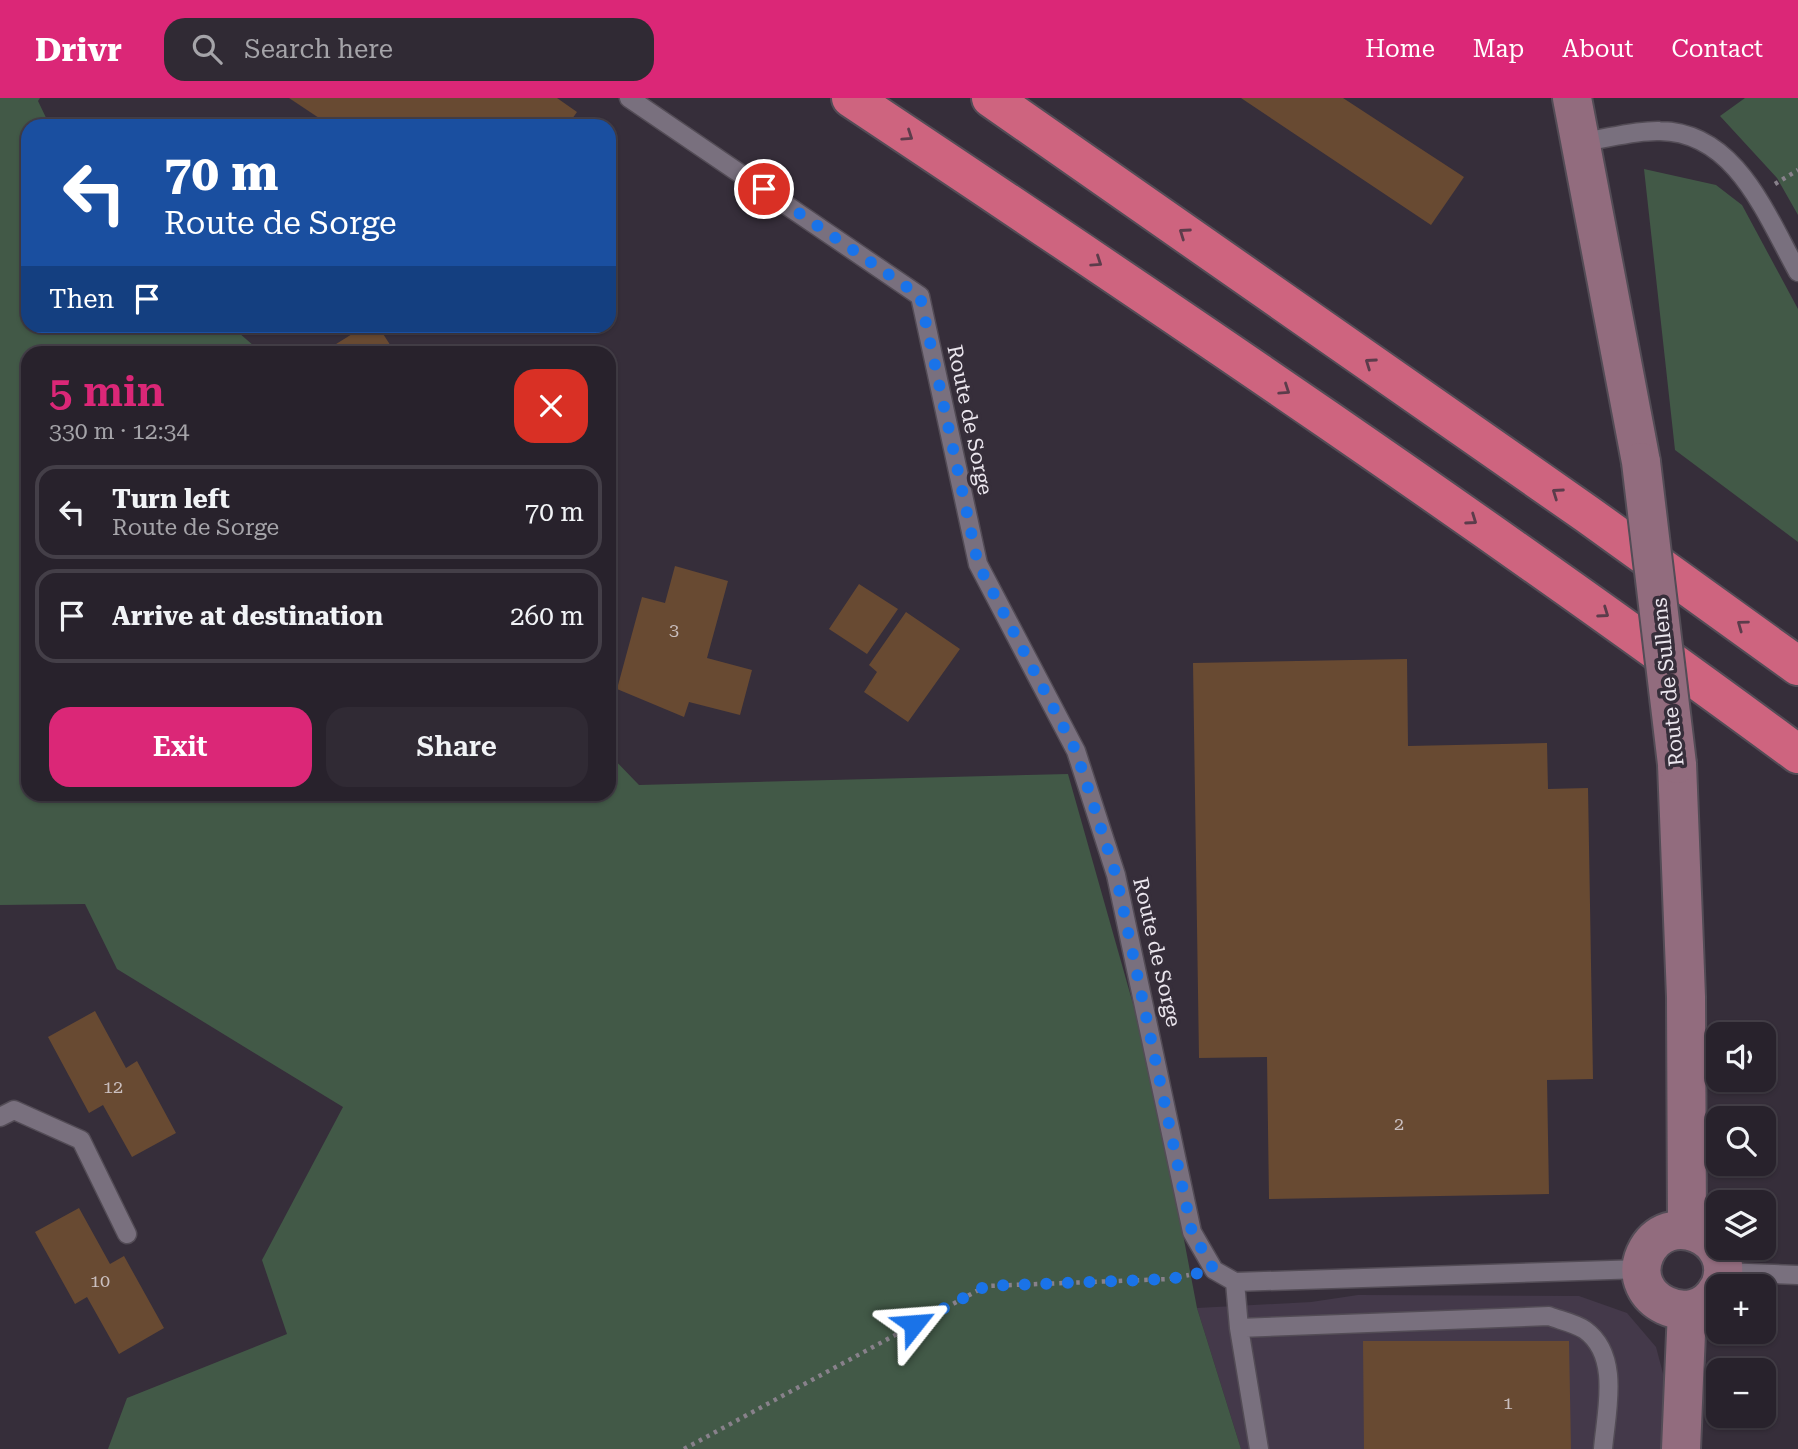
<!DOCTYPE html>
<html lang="en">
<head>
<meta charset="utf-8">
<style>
  body { margin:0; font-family:"Roboto Serif",serif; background:#302a34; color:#f1f3f6; height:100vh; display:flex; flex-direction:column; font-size:26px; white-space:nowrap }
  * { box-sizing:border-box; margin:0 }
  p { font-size:23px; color:#a5a4a9 }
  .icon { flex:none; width:38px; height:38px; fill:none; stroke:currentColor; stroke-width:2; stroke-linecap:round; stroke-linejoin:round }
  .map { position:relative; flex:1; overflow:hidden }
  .details { position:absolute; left:21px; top:248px; width:595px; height:455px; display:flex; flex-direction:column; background:#28222c; border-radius:21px; box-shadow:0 2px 5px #0004,0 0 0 2px #443f48 }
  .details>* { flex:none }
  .banner { position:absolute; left:21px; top:21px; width:595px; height:214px; border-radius:21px; box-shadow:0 2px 5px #0004,0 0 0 2px #443f48; background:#1a4fa0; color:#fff; overflow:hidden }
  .controls { position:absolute; left:1706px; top:924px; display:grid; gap:14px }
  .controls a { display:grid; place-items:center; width:70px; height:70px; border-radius:14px; background:#28222c; box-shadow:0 2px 5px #0004,0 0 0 2px #443f48; font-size:35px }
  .pin { position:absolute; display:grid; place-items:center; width:60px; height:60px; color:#fff; margin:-30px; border:4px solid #fff; border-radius:50%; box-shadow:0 2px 7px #0007 }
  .me { position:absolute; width:77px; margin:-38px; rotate:62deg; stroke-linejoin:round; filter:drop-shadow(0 0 5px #0008) }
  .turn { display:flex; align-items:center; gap:24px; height:147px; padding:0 28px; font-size:32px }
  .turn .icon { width:91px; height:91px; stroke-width:2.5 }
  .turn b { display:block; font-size:49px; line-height:60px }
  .then { display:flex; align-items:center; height:66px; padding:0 28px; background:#0003; gap:14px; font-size:26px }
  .round { display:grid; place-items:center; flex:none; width:74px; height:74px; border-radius:21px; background:#302a34 }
  .overview { display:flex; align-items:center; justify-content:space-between; height:119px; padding:0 28px }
  h1 { font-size:42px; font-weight:600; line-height:52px; color:#db2777 }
  .button { display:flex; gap:14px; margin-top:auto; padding:14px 28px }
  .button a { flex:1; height:80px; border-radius:21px; background:#db2777; color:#fff; font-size:28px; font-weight:600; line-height:80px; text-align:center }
  .button a+a { background:#302a34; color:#f1f3f6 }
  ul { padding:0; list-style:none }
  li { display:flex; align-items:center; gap:21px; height:94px; margin:0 14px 10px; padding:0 14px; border:4px solid #443f48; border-radius:21px }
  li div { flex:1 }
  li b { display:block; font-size:26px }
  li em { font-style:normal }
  header { display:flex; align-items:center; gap:42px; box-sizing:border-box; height:98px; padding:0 35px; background:#db2777; color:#fff }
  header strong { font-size:33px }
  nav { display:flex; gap:38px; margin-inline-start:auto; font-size:24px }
  .search { width:490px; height:63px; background:#302a34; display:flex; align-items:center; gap:18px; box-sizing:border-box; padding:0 24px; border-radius:21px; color:#a5a4a9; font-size:26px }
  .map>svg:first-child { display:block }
</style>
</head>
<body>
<header>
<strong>Drivr</strong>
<div class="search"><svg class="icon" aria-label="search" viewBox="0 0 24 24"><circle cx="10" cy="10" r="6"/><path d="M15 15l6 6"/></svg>Search here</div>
<nav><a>Home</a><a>Map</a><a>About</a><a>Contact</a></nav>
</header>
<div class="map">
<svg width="1798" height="1351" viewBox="0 0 1798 1351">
  <rect width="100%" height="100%" fill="#362e3a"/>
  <path fill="#44394a" d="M1358,1197L1579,1198L1627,1215L1656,1249L1665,1283L1661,1351H1241L1197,1210L1311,1204Z"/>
  <path fill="#425947" d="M0,0H40L38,3L50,28H28V228H231L262,255L28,256V696H609V656L639,687L1068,676L1152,973L1197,1210L1241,1351H108L127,1300L287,1236L262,1162L343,1009L117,871L85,806L0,807Z
    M1745,0H1798V117L1777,80L1720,18Z
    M1644,71L1716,87L1742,107L1798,211V444L1675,352Z"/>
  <path fill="#684a32" d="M289,0H557L577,14L567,28H331Z
    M1241,0H1343L1464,79L1431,127Z
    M365,228H378L396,256H320Z
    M675,468L728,483L707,560L752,572L740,617L689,604L684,619L617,591L642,499L665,505Z
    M859,486L898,511L867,556L829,531Z
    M906,514L960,551L908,624L864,594L877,574L869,567Z
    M1407,561L1408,648L1547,645L1548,691L1588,690L1593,981L1547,982L1549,1096L1269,1101L1267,959L1199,960L1193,565Z
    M95,913L126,970L137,963L176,1035L132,1059L103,1007L89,1015L48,939Z
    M79,1110L110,1166L124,1158L164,1230L119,1256L87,1199L75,1206L35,1134Z
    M1363,1243H1569L1571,1351H1364Z"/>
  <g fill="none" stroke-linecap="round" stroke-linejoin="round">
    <defs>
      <path id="service" d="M629,0L920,198L978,466L1076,653L1116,777L1192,1134L1214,1172L1235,1184L1642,1171
        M1581,44C1606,41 1635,32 1660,33C1736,34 1766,117 1798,174
        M0,1019L14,1012L81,1042L127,1136
        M1724,1174L1798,1177
        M1235,1184L1239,1230L1259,1351
        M1239,1230L1549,1218C1559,1222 1575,1225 1585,1232C1621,1258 1606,1314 1603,1351"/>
      <path id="secondary" d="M1572,0L1641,364
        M1677,666L1686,899L1687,1131
        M1718,1191C1694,1235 1625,1202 1645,1156C1667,1108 1739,1139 1720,1188
        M1681,1351L1687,1212"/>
      <path id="motorway" d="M851,0C1171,213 1489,428 1798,656
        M991,0L1587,416L1798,568"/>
    </defs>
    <use href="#service" stroke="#534c56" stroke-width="21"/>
    <use href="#secondary" stroke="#534c56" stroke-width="42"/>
    <use href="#motorway" stroke="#534c56" stroke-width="42"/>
    <path stroke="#88818b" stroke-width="4.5" stroke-dasharray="3.5 5" stroke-linecap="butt" d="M1775,86L1798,72
      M684,1351L986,1188L1169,1181L1189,1177"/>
    <use href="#service" stroke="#79707e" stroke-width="18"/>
    <use href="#secondary" stroke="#926c7e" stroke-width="38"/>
    <use href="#motorway" stroke="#ce647f" stroke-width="38"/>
    <defs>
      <path id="secondary-bridge" d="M1641,364L1677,666"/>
    </defs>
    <use href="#secondary-bridge" stroke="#534c56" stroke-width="42" stroke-linecap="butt"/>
    <use href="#secondary-bridge" stroke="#926c7e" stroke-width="38"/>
  </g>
  <defs><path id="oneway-chevron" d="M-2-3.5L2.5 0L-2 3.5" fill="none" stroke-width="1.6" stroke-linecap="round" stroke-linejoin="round" transform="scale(1.75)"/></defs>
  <g stroke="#5c3c4b">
    <use href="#oneway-chevron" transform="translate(908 38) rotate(34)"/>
    <use href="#oneway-chevron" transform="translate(1184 135) rotate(-145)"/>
    <use href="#oneway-chevron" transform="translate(1097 164) rotate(34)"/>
    <use href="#oneway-chevron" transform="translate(1370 265) rotate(-145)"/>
    <use href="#oneway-chevron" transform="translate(1285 292) rotate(34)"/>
    <use href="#oneway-chevron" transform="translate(1557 395) rotate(-145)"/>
    <use href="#oneway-chevron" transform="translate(1472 422) rotate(35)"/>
    <use href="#oneway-chevron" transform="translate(1604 515) rotate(35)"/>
    <use href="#oneway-chevron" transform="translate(1742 527) rotate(-144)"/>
  </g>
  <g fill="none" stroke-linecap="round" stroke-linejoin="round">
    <path stroke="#1a73e8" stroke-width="12" stroke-dasharray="0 21.6" d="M764,91L920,198L978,466L1076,653L1116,777L1192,1134L1214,1172L1169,1181L986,1188L914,1226"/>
  </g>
  <g text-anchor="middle" stroke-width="7" stroke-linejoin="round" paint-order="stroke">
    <g font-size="18" fill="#cabfbf">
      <text x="674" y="538">3</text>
      <text x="113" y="995">12</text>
      <text x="1399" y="1032">2</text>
      <text x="100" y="1189">10</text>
      <text x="1508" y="1311">1</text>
    </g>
    <g font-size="21" fill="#ebe6ee" stroke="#362e3a">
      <text transform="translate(970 322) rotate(78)" y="7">Route de Sorge</text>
      <text transform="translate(1668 584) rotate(-96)" y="7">Route de Sullens</text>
      <text transform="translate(1157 854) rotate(77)" y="7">Route de Sorge</text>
    </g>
  </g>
</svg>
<div class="controls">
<a><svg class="icon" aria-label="sound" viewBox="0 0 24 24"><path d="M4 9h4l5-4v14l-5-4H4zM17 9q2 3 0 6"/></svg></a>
<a><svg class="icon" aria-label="search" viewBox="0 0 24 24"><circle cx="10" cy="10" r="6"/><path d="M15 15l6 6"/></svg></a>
<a><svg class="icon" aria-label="layers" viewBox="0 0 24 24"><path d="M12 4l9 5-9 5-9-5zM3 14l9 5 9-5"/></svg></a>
<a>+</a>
<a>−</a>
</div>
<div class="pin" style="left:764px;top:91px;background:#d93025"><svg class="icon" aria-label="arrive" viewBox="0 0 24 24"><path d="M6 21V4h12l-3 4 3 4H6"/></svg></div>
<svg class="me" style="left:914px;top:1226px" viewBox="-20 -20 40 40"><path d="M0-17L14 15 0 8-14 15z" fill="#1a73e8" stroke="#fff" stroke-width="4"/></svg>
<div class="banner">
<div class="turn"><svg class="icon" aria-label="left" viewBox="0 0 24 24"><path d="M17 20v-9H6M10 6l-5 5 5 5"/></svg><div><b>70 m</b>Route de Sorge</div></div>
<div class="then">Then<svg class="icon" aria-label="arrive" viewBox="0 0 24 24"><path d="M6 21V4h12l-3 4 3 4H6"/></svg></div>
</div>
<section class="details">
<div class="overview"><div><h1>5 min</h1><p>330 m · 12:34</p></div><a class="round" style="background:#d93025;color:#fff"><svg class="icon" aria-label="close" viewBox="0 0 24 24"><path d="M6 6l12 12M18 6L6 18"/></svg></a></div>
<ul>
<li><svg class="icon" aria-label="left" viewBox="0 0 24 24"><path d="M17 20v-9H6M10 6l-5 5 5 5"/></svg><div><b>Turn left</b><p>Route de Sorge</p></div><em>70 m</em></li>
<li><svg class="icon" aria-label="arrive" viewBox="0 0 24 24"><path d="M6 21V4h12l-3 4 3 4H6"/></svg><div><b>Arrive at destination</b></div><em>260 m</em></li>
</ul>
<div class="button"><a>Exit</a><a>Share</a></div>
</section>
</div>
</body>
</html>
